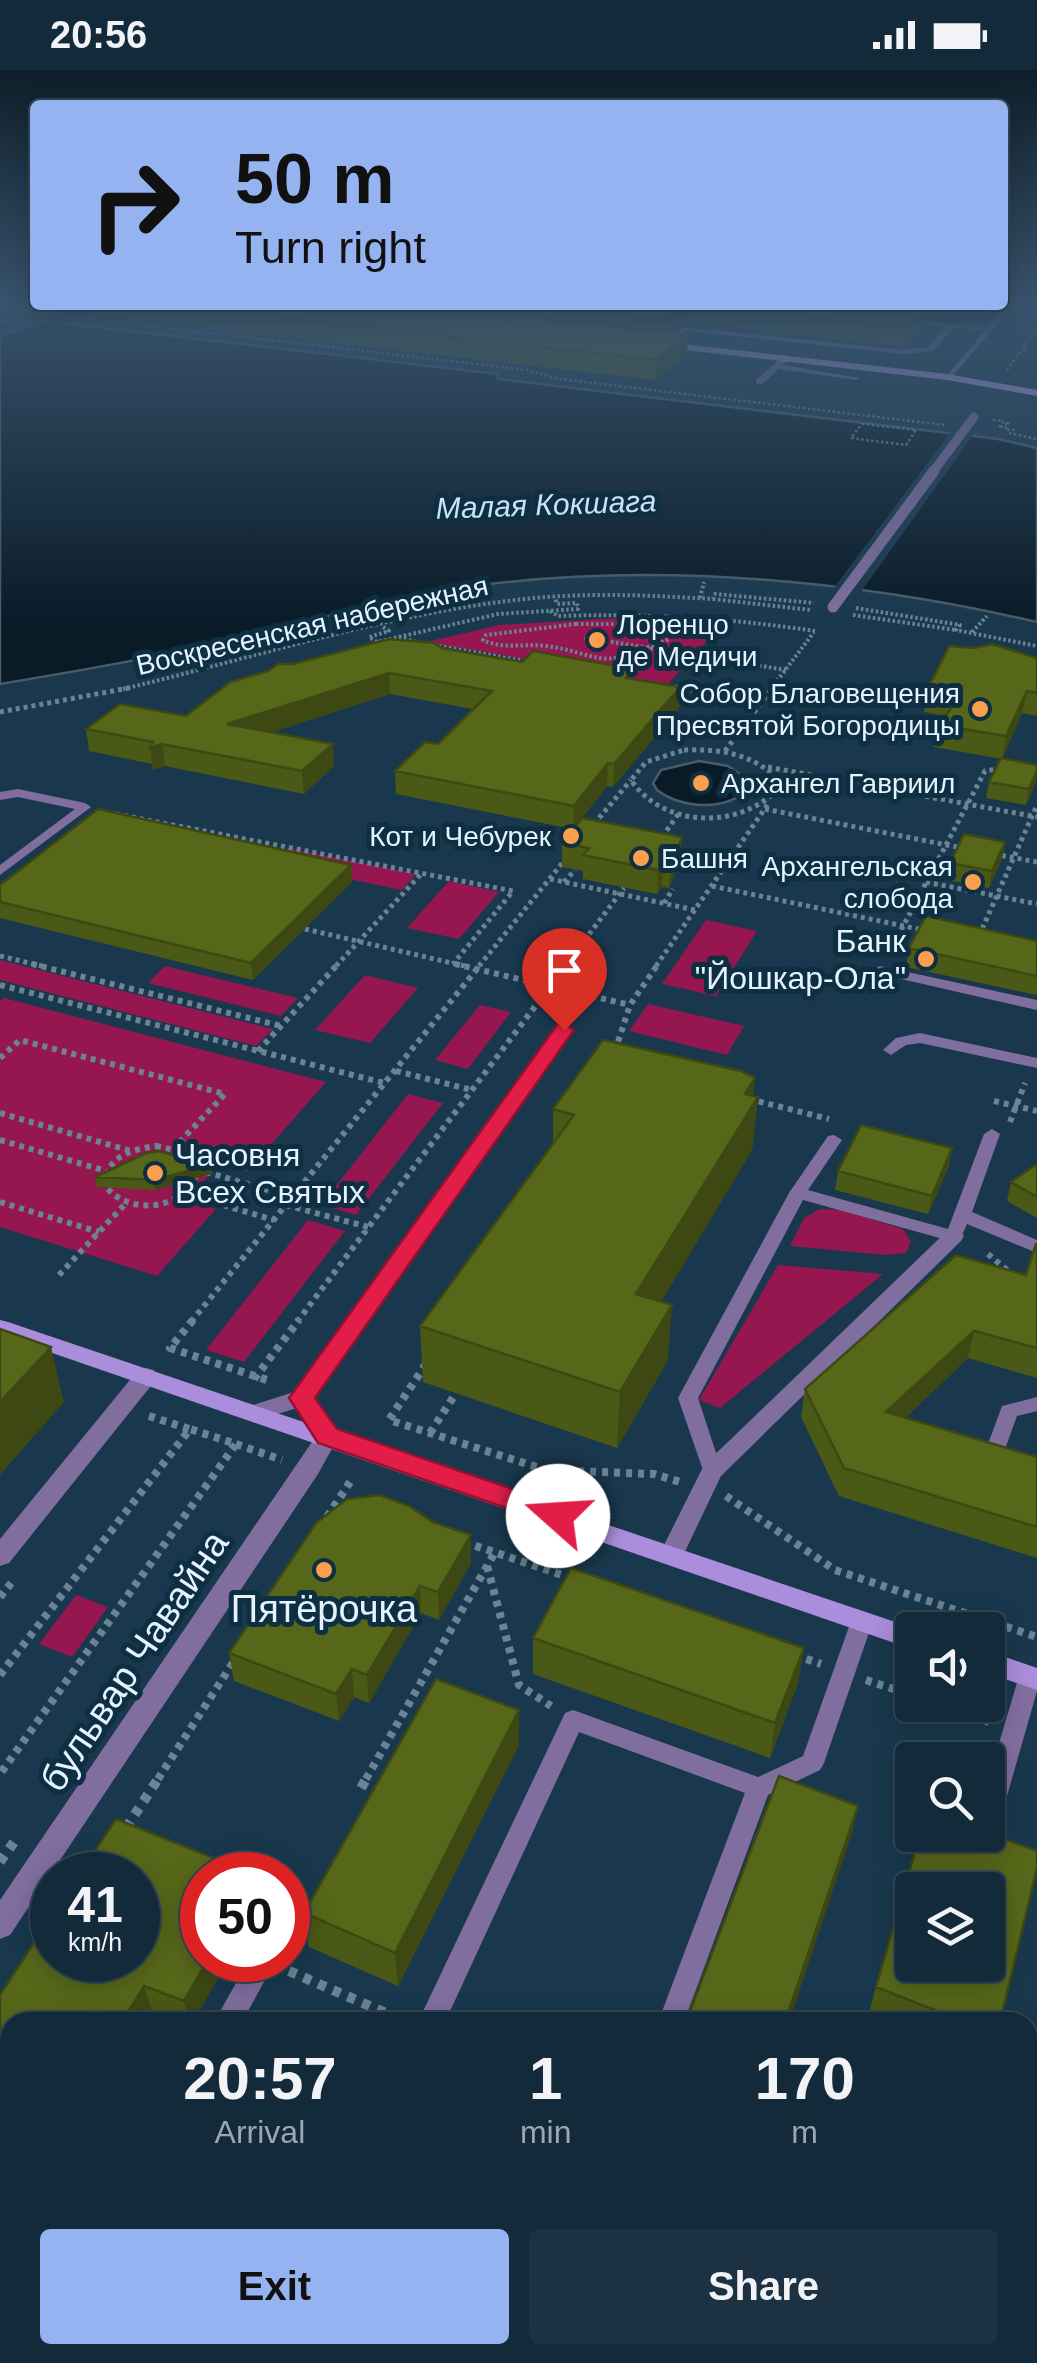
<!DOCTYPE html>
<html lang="en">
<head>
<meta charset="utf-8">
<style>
  body { margin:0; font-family:Arial,sans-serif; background:#1c3242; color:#f1f3f6; height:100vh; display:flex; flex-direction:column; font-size:38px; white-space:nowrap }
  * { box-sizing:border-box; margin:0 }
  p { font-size:32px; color:#9da7af }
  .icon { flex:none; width:55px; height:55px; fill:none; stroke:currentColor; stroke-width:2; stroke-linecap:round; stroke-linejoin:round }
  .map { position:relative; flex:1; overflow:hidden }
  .side { position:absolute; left:0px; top:1942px; width:1038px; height:352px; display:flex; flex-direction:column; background:#132a3a; border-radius:30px 30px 0 0; box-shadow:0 5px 25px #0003,0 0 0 2px #324654 }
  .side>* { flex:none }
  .top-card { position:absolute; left:30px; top:30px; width:978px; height:210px; border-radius:10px; box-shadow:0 5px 25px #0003,0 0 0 2px #324654; background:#95b2f1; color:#111; overflow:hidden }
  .fabs { position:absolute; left:895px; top:1542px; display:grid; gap:20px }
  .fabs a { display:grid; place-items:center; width:110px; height:110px; border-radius:10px; background:#132a3a; box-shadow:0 5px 25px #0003,0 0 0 2px #324654; font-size:50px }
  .speed { position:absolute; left:30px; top:1782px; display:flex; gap:20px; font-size:50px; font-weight:700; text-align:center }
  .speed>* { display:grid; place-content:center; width:130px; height:130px; border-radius:50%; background:#132a3a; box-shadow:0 5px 25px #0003,0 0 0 2px #324654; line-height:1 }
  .speed small { font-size:25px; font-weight:400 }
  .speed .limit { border:15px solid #d22; background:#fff; color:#111 }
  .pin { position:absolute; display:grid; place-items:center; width:85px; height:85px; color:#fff; margin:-102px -42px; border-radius:50% 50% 50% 0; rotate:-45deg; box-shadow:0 0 10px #0007 }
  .pin .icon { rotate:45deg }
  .me { position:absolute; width:110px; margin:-55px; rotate:289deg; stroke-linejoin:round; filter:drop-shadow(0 0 8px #0008) }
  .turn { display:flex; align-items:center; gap:35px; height:210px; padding:0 40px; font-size:45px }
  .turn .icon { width:130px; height:130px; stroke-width:2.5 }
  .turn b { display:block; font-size:70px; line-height:85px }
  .eta { display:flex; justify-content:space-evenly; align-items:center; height:170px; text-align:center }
  .eta b { font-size:60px; font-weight:700; line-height:70px }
  .cta { display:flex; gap:20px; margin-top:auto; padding:20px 40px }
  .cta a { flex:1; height:115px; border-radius:10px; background:#95b2f1; color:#111; font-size:40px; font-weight:700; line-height:115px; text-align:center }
  .cta a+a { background:#1c3242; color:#f1f3f6 }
  .status { display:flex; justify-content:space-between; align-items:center; height:70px; padding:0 50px; background:#132a3a; direction:ltr }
  .status svg { height:28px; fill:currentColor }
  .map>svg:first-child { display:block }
</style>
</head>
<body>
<div class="status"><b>20:56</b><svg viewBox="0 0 49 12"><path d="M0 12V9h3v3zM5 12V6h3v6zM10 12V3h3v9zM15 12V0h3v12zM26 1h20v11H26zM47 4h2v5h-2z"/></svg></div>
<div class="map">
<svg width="1037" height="2293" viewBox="0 0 1037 2293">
  <rect width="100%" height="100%" fill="#19384d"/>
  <path fill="#961750" d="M132,248L613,305L127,250Z
    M637,547L724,552L668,614L426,572L500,555Z
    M287,778L416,804L402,820L271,793Z
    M449,811L499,822L459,869L407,858Z
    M706,850L757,861L716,926L662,914Z
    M0,890L273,959L256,976L0,910Z
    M165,896L298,928L281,946L148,913Z
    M365,905L418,918L370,973L315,960Z
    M4,928L326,1012L248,1101L220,1093L187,1130L216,1139L157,1206L0,1157V931Z
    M648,934L744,956L727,985L629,961Z
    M480,935L511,942L468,999L435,990Z
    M408,1024L443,1033L356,1145L321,1135Z
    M820,1139L840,1140L903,1159L911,1172L906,1183L885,1185L790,1176L804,1148Z
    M308,1150L345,1161L244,1292L206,1280Z
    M778,1195L883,1204L720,1338L699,1330Z
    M76,1525L108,1537L72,1587L39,1574Z"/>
  <path fill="#091b27" stroke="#4b5c68" stroke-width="2.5" d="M43,251L498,304V309L998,369L1037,378V552C859,511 664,492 481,515C397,526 313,550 230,570C154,588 77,601 0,614V265Z
    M699,691L728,696L745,708V722C721,741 681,738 657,720L653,713L661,700Z"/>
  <path fill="#19384d" d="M953,359L976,361L858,526L830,523Z"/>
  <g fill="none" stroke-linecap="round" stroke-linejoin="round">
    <path stroke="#6b8394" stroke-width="2.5" stroke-dasharray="2.5 2.5" stroke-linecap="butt" d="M0,252L40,243L527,300L559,309L945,355
      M1007,300L1020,282L1027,279L1023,277L1037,259
      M993,350L1003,351L999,358L1009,352L1005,359L1015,360
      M862,354L916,360L906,375L851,368Z
      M1009,363L1037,369"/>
    <path stroke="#6b8394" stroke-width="4" stroke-dasharray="2.5 2.5" stroke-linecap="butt" d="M700,528L704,512
      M713,529L811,540
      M856,538L960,555L956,560L1037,576
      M550,541L558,546C645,543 728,548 815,561
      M853,545L956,560
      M576,554H653L672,564C666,574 662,571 653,575C599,601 598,583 546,576C524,573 504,580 483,570L486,565Z
      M383,557L389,561L369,567L377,572L498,544L578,539L577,533L557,534L555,528
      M972,562L987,546
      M600,565L606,571L591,574L585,567Z
      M399,567L416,572
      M606,571L786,600
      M434,575L530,592
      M675,617L689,619
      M123,619C253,588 383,545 516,530C581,522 647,525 713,529L715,524L814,533
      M771,619L814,562"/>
    <path stroke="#6b8394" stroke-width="5" stroke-dasharray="4 4" stroke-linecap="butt" d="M675,617L762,632
      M0,642L134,617
      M684,680C720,679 751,683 778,709V719C739,760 663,758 631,710L646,692Z
      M725,681L773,617
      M768,697L1037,747
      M765,739L962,778
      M116,744L513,821L453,894
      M594,754L631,710
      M662,767L679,743
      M994,784L1037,792
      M676,789L724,798
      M550,809L695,840
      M564,812L575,800
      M926,812L1037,834
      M712,816L923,860
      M664,833L673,819
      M305,859L465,896
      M979,866L1037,735
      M890,881L985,701L1003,698
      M0,886L42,896
      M336,896L422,803
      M479,896L564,791
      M565,896L624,818
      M656,896L768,734"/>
    <path stroke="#6b8394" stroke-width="6" stroke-dasharray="5 5" stroke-linecap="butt" d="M32,894L281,956
      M455,894L630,935
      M0,915L384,1013
      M258,981L338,894
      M615,981L630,935L658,894
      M0,988L20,970L225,1024L175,1077
      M396,1001L472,1020
      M749,1029L829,1049
      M994,1031L1037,1041
      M0,1043L131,1081
      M1010,1052L1025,1013
      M0,1070L106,1101
      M156,1076L189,1083L199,1094C193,1139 129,1150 104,1114C109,1086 129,1080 156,1076Z
      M206,1102L292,1127
      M185,1124L274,1150
      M0,1132L99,1162
      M286,1135L368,1157
      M988,1184L1013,1205
      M59,1205L126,1133
      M191,1252L481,894
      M297,1252L567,894"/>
    <path stroke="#6b8394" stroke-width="8" stroke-dasharray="6 6" stroke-linecap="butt" d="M193,1250L170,1278L270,1311
      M426,1294L389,1350L546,1400L654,1404L680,1412
      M254,1309L299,1250
      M149,1346L189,1359
      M430,1363L456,1323
      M236,1374L282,1390
      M726,1426L835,1500L1037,1567
      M327,1447L350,1412
      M464,1472L571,1508
      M487,1496L519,1615L551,1636
      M0,1527L12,1512
      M795,1585L821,1594
      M0,1605L190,1359L236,1374L0,1704
      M866,1610L912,1625
      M940,1635L989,1652
      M158,1709L236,1588
      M366,1709L495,1482"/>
    <path stroke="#6b8394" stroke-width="10" stroke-dasharray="8 8" stroke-linecap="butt" d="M361,1718L368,1706
      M126,1758L160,1706
      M0,1792L14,1772
      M288,1848L298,1829
      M289,1901L402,1950
      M551,2293L554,2285"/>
    <path fill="#806e9f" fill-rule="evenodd" d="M946,235L1008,240L1005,242Z
      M905,249L993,259L989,261L953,258L933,281L903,284L686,261L666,277L659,275L685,257L903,280L928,277L945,257L902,253Z
      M782,287L789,289L783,295L860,308L856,310L779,299L762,314H756V310Z
      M18,719L85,733L91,737L0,805V795L75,739L18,727L0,730V722Z
      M880,896L1037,930V940L875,903L873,900Z
      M920,963L1037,988V998L920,973L906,975L891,985L883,980L896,968Z
      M992,1059L1000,1064L972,1142L1037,1170V1183L967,1154L960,1170L954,1172L803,1130L698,1328L722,1401L719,1406L712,1409L705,1406L678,1328L789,1123L828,1066L834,1065L842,1070L808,1120L948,1159L984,1064Z
      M1037,1327V1341L1017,1346L998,1398L991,1401L984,1398L981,1393L1002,1336Z
      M862,1542L870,1545L873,1551L824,1693L820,1700L768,1725L684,1952H658L745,1723L579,1662L445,1952H418L565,1643L573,1640L758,1707L803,1686L851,1551L854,1545Z
      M1030,1596L1037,1599V1621L1007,1726L1004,1734L995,1737L988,1734V1710L1019,1606L1022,1599Z
      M249,1890H276L242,1952H214Z
      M0,2155L10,2159V2190L0,2186Z
      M210,2285H259L256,2293H213Z
      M622,2285H652L649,2293H619Z"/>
    <path fill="#806e9f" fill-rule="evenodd" d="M954,1159L961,1161L964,1166L961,1171L721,1406L680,1492L671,1495L662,1492L659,1485L704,1395L947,1161Z"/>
    <path fill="#806e9f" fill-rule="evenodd" d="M1007,234H1015L950,309H944Z
      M564,954L573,959L314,1328L339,1366L318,1404L10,1865L0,1869V1830L316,1366L297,1338L258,1350L250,1348L247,1342L250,1336L294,1322L558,955Z
      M146,1298L154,1300L157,1306L154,1312L9,1493L0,1496V1469L138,1300Z"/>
    <path fill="#aa8ddb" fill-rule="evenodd" d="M0,1250L8,1252L919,1560H912V1579L0,1265Z
      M988,1581L1037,1598V1620L988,1603Z"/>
    <path fill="#c7abfb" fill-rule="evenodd" d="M655,271L947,304L1037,320V326L947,310L651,276Z"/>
    <path stroke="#806e9f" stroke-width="9" d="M932,403L974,347"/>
    <path stroke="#806e9f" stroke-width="11" d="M833,537L934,401"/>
  </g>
  <path fill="#4b5916" d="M0,234L35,235H944L943,239L933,249L925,248L924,259L903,276L685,253L670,263L687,284L655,310Z
    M442,578L634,609L679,638L613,717L607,716L582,748L680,791L669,818L662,817L657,824L583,809V801L562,797V773L573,759L396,724L395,701L438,674L473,639L390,624L272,662L334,696L304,724L165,696L153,700L152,694L89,681L86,659L186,646L293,594Z
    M1037,588V646L1022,643L1002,689L934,677L938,655L945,646L924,642L927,620Z
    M1037,695L1036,712L1026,735L986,728L989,712Z
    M1005,772L1002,789L989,818L947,810L950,793Z
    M351,795L352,812L253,910L0,848V832Z
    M1037,871V925L906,897L909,878Z
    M753,1026L758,1027L752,1080L661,1231L668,1290L617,1378L423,1312L420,1256L553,1074V1039Z
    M1037,1094V1148L1007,1131L1011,1112Z
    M210,1095L211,1104L155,1120L97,1117L95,1107Z
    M949,1096L928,1144L835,1120L838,1101Z
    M1037,1174V1308L968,1288L905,1348L1037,1387V1488L839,1426L801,1347L805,1319L1026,1205Z
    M471,1493L439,1550L421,1543L369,1633L354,1627L339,1651L234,1611L229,1583Z
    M533,1568L804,1578L798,1613L770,1688L533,1604Z
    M519,1640V1675L398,1916L309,1877L304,1843Z
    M202,1890H228L193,1952H178L152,1942L10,1952V2091L0,2086V1925Z
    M876,1917L1000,1952H893L869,1943Z
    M1036,2082H1037V2248L1028,2244V2102Z
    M1037,2268V2293H1031Z"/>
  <path fill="#3d4812" d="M0,234H15V235L0,241Z
    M686,235L685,253L660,268L661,250Z
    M935,235H944L943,239L933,249Z
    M926,240L924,259L903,276L905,257Z
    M688,265L687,284L655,310L656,290Z
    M389,603L390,624L229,676L227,654Z
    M680,617L679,638L613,717L614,694Z
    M1027,621L1022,643L1002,689L1006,666Z
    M162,674L165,696L153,700L150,678Z
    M333,674L334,696L304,724L302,701Z
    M608,693L607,716L573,759L574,736Z
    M1037,701L1036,712L1026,735L1029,719Z
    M682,767L680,791L669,818L671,794Z
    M1005,772L1002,789L989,818L992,801Z
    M663,793L662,817L657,824L658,800Z
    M351,795L352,812L253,910L251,893Z
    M755,1008L752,1036L758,1027L752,1080L633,1279L636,1224Z
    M952,1078L949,1096L928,1144L932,1126Z
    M210,1095L211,1104L155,1120L154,1110Z
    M672,1235L668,1290L617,1378L620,1322Z
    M974,1261L968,1288L881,1370L886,1342Z
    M51,1277L64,1332L0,1405V1332Z
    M471,1465V1493L439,1550L438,1522Z
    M420,1516L421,1543L369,1633L367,1605Z
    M804,1578L798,1613L770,1688L775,1653Z
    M352,1599L354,1627L339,1651L336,1624Z
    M519,1640V1675L398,1916L395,1883Z
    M858,1736L852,1763L789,1952H785Z
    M208,1890H228L193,1952H189L184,1931Z
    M144,1916L152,1942L145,1952H122Z
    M518,2285H526L523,2293H515Z"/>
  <path fill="#57671a" stroke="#3d4812" stroke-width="2.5" fill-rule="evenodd" d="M172,235H420L688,265L656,290Z
    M525,235H686L661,250Z
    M687,235H759L863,246L877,236L926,240L905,257Z
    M389,569L434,573L442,578L522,592L533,581L634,599L626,608L680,617L614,694L608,693L574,736L395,701L425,672L438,674L492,621L389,603L227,654L333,674L302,701L162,674L150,678L153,672L86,659L120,634L186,646L230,612L268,601L278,594H293Z
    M992,574L1037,588V623L1027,621L1006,666L938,655L961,626L927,620L949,576L974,578Z
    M1001,688L1037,695V701L1029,719L989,712Z
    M98,739L351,795L251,893L0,832V815Z
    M582,748L682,767L671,794L663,793L658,800L583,785L589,778L562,773Z
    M964,764L1005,772L992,801L950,793Z
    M926,846L1037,871V906L909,878Z
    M603,970L741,1001L755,1008L745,1024L758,1027L636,1224L672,1235L620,1322L420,1256L574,1045L553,1039Z
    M861,1055L952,1078L932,1126L838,1101Z
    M159,1081L210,1095L154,1110L95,1107L146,1083Z
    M1037,1094V1127L1011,1112Z
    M1036,1174H1037V1278L974,1261L886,1342L1037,1387V1457L844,1398L805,1319L956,1185L1026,1205Z
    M0,1259L51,1277L0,1332Z
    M380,1425L409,1436L433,1452L471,1465L438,1522L420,1516L367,1605L352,1599L336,1624L229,1583L316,1453L347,1429Z
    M571,1498L804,1578L775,1653L533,1568Z
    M436,1609L519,1640L395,1883L304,1843Z
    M779,1706L858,1736L785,1952H686Z
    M116,1749L256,1805H202V1890H208L184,1931L144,1916L122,1952H10V2071L0,2066V1925L52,1845V1890H138V1805H79Z
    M988,1763L1037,1781V1798L1000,1952H965L876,1917L920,1765H988ZM912,1820H988V1895H912Z
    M1036,2082H1037V2220L1028,2215V2115Z
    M0,2239L10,2244V2285H88L104,2293H0Z
    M296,2285H518L515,2293H292Z
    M766,2285H894L891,2293H762Z"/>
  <linearGradient id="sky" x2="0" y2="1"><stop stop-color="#0e1f2a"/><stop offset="0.42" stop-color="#38536d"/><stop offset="1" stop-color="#38536d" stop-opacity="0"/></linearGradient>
  <rect width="1037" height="555" fill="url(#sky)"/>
  <path fill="#e11d48" stroke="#92132f" stroke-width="2.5" d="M564,954L574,960L315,1328L337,1359L568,1438L572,1446L568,1453L558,1456L318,1373L289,1328L557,955Z"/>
  <g fill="#f99f4d" stroke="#0e2e42" stroke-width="4">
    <circle cx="597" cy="570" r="10"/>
    <circle cx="980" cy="639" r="10"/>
    <circle cx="701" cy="713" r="10"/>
    <circle cx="571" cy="766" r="10"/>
    <circle cx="641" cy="788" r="10"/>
    <circle cx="973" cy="812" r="10"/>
    <circle cx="926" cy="889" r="10"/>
    <circle cx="155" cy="1103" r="10"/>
    <circle cx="324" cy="1500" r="10"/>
  </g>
  <g text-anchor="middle" stroke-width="10" stroke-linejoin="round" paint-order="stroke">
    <g font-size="28" fill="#e5f3fe" stroke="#0e2e42" text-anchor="start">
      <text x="617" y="564">Лоренцо<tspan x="617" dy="32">де Медичи</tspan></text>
      <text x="960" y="633" text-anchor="end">Собор Благовещения<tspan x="960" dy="32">Пресвятой Богородицы</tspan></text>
      <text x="721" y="723">Архангел Гавриил</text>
      <text x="551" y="776" text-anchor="end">Кот и Чебурек</text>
      <text x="661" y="798">Башня</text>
      <text x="953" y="806" text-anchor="end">Архангельская<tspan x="953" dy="32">слобода</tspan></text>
    </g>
    <g font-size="28" fill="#e5f3fe" stroke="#0e2e42">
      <text transform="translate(312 555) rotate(-13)" y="10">Воскресенская набережная</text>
    </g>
    <g font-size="30" font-style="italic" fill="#c8e3f7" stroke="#0e2e42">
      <text transform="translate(546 435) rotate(-2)" y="10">Малая Кокшага</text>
    </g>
    <g font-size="32" fill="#e5f3fe" stroke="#0e2e42" text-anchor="end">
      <text x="906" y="882">Банк<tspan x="906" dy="37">"Йошкар-Ола"</tspan></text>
      <text x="175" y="1096" text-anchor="start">Часовня<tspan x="175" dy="37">Всех Святых</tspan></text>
    </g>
    <g font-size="38" fill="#e5f3fe" stroke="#0e2e42">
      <text x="324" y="1552">Пятёрочка</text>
    </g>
    <g font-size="38" fill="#e5f3fe" stroke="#0e2e42">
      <text transform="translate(134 1591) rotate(-56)" y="13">бульвар Чавайна</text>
    </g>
  </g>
</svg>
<div class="fabs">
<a><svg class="icon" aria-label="sound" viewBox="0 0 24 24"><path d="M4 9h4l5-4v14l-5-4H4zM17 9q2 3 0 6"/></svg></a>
<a><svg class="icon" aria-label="search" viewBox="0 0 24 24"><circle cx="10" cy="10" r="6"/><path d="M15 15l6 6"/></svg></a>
<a><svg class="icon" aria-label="layers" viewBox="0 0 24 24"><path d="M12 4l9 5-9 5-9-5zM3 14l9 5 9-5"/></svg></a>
</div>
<div class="speed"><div>41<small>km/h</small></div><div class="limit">50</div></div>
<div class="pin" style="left:564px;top:960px;background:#d93025"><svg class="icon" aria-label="arrive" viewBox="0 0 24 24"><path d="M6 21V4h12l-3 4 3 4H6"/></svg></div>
<svg class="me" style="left:558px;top:1446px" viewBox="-20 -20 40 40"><circle r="19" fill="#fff"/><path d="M0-13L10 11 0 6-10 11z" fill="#e11d48"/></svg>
<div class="top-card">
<div class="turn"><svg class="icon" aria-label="right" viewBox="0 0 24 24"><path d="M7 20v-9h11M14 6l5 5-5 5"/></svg><div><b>50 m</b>Turn right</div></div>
</div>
<section class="side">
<div class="eta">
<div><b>20:57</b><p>Arrival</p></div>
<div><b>1</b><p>min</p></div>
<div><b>170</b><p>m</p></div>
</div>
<div class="cta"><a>Exit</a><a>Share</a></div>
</section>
</div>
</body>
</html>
